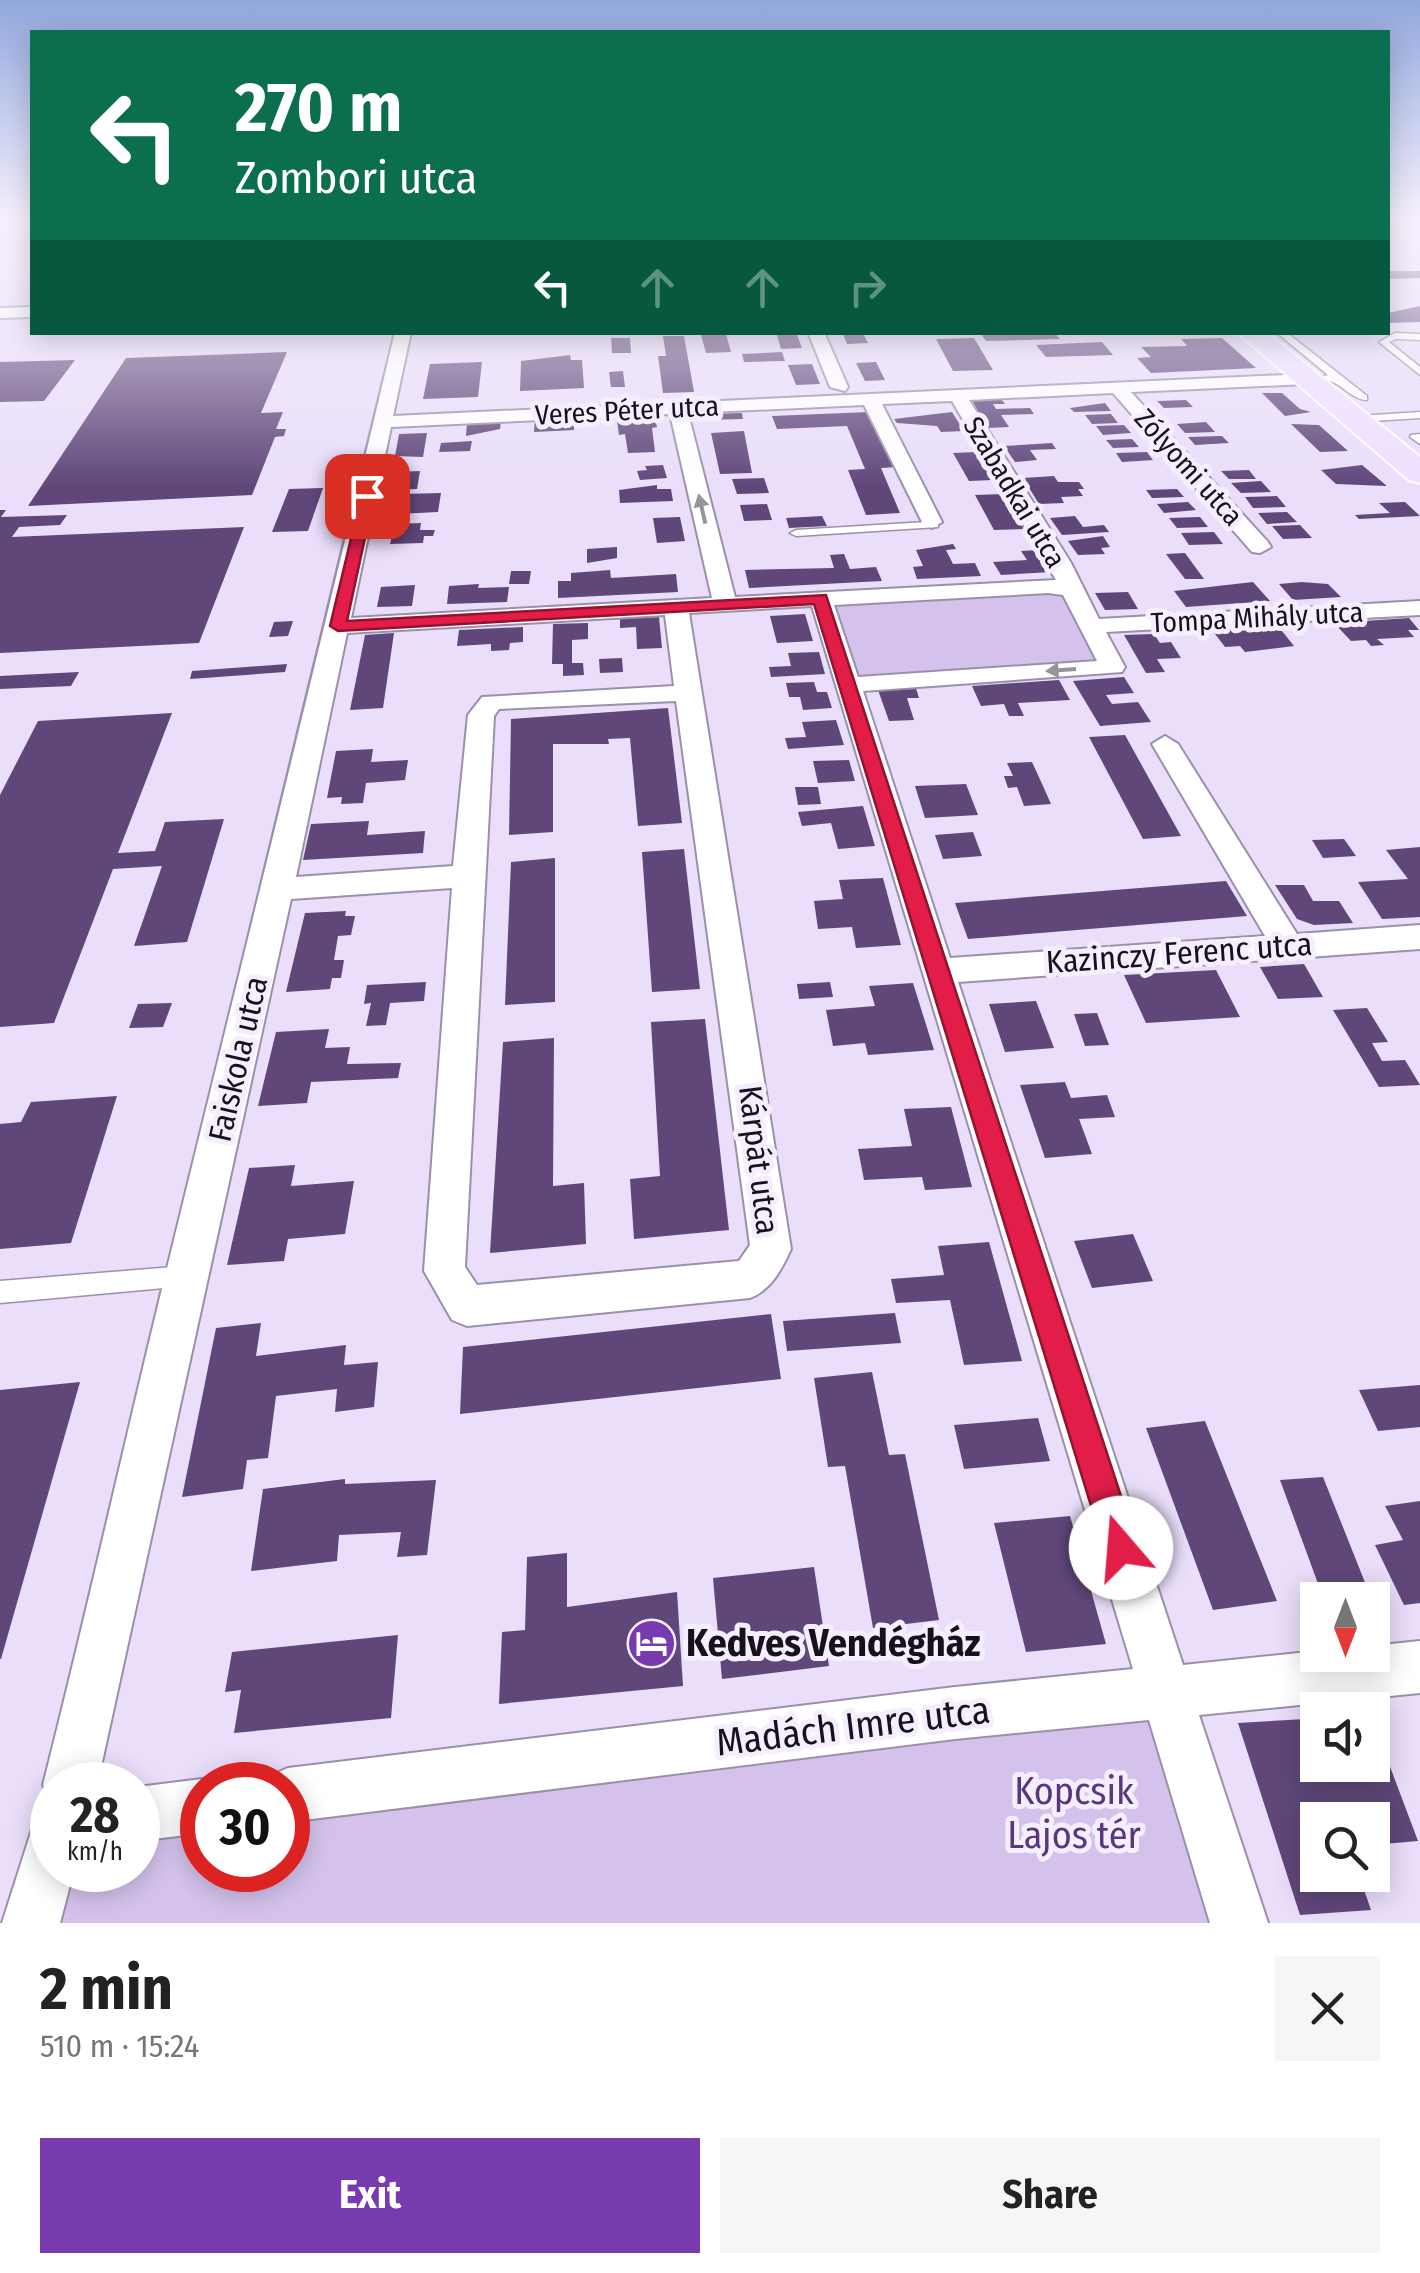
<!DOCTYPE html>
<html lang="en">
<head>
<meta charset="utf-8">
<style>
  body { margin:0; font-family:"Fira Sans Condensed",sans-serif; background:#f6f6f6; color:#222; height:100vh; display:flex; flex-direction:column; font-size:38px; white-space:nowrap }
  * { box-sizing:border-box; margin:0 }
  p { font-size:32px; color:#767676 }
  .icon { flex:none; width:55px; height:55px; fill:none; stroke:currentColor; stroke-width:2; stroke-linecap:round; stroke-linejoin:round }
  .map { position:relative; height:1923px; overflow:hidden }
  .sheet { display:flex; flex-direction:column; background:#fff; flex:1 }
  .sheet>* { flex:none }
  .hud { position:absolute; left:30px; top:30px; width:1360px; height:305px; border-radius:0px; box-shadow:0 5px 25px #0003; background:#0b6e4f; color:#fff; overflow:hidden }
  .needle { width:65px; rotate:180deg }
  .controls { position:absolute; left:1300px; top:1582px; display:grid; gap:20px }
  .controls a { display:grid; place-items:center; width:90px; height:90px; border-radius:0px; background:#fff; box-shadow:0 5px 25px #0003; font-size:50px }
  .speed { position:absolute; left:30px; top:1762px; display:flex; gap:20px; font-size:50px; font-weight:700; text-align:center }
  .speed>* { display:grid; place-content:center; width:130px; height:130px; border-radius:50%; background:#fff; box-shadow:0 5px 25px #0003; line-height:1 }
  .speed small { font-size:25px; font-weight:400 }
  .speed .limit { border:15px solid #d22; background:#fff; color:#111 }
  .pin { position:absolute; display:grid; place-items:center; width:85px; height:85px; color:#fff; margin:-42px; border-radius:20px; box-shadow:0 5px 15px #0006 }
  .me { position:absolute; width:110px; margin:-55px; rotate:342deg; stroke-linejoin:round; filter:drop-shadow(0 0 8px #0008) }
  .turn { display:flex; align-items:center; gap:35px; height:210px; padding:0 40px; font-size:45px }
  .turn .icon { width:130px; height:130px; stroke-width:2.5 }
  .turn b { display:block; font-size:70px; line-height:85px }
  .lanes { display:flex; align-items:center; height:95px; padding:0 40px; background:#0003; justify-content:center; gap:50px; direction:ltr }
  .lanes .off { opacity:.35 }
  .round { display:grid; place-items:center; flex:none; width:105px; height:105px; border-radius:0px; background:#f6f6f6 }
  .head { display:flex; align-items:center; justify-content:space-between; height:170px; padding:0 40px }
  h1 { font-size:60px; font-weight:700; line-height:75px }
  .cta { display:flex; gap:20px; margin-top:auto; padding:20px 40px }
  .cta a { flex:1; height:115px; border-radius:0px; background:#783aaf; color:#fff; font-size:40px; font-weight:700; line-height:115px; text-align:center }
  .cta a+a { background:#f6f6f6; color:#222 }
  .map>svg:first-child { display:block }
</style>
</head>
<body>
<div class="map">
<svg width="1420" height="1923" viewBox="0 0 1420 1923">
  <rect width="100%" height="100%" fill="#eadefa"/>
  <path fill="#d4c2ec" d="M1047,590L1066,594L1113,667L846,685L821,599Z
    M1168,1693L1239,1923H35L54,1870H138V1819L202,1811V1870H288V1800L955,1713Z"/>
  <path fill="#5f477a" d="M1388,271H1420V278L1388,279Z
    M1420,306V322L1388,323V313Z
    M776,332H796L802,348L781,349Z
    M842,332H862L868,343L847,344Z
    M980,332H1054L1060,339L986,341Z
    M726,334L731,352L706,353L701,335Z
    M663,336H684L694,392L663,393L658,356H666Z
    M611,338H630L631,353H612Z
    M974,338L993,370L953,371L936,339Z
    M1222,338L1256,368L1151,373L1137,358L1151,357L1141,347L1187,346L1181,339Z
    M1102,342L1113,355L1046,357L1036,345Z
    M287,352L261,413L283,412L276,429H286L284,436L275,437L252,495L28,506L126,358Z
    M782,352L785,361L744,362L742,354Z
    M570,355L571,360H582L584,388L520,391L521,361Z
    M75,360L44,401L0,402V362Z
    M482,362L478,397L423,399L430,364Z
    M876,362L885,380L865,381L856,363Z
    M812,364L820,384L796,385L788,365Z
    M623,371L625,387H611L609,372Z
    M1262,393H1282L1300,409L1311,412L1285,416Z
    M1001,399L1005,404H993L996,409L1030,408L1034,414L1001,415L1009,427L987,428L972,400Z
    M1186,400L1193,407L1164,408L1157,401Z
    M1105,403L1111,411L1074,412L1070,408Z
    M868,412L896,467L881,468L900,513L866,515L848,470L865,469L847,426L777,429L772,416Z
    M952,412L964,431L941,432L937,426L897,423L894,419Z
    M742,413L743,419L706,420L705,414Z
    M1111,414L1118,423L1092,424L1085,415Z
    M565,418L574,421V430L534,432L535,419Z
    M655,419L657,427L652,428L655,452L628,453L625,434L619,435L617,421Z
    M501,421L500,429L466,436L467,423Z
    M1206,422L1215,432L1185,433L1177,424Z
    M1291,424L1319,425L1348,451L1320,452Z
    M1124,425L1131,433L1103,435L1096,426Z
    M744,431L752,473L720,474L711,433Z
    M427,433L423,457L395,456L399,434Z
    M1222,436L1229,443L1195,445L1188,437Z
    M1132,439L1139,447L1113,448L1106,440Z
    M472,441L470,451L439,452L441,443Z
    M1052,443L1056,449L1030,450L1037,460L1015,462L1004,446Z
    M976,452L983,463L993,480L969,481L953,453Z
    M1147,452L1153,460L1122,462L1116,453Z
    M663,465L667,478L640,480L637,471L647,470L645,466Z
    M1362,465L1387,486L1336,484L1321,470Z
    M1249,470L1256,479H1229L1221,471Z
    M420,471L417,489L390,490L394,472Z
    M1054,476L1058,482H1079L1084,489H1078L1083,496L1061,497L1064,503L1039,504L1023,478Z
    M764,478L769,493L737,494L732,479Z
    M1261,481L1271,492L1241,493L1231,483Z
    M657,485V489H671L673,501L620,503L619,490Z
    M323,488L308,531L272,532L289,489Z
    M1177,489L1184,497L1152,498L1146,490Z
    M441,493L438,512L398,514L402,494Z
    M1003,494L1024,529L994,530L975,495Z
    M1277,496L1286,507L1253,508L1245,497Z
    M1188,502L1196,510L1164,513L1157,504Z
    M1405,502L1420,516L1359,519L1355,515L1390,513L1379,503Z
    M767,504L772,520L744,521L740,505Z
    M0,510H6L1,517L67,515L60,525L19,527L12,537L244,527L199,643L0,653Z
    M1287,512L1297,522L1267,524L1258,513Z
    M822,516L827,526L789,528L786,518Z
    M1075,516L1083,527L1104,525L1109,532L1062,535L1050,518Z
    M680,517L685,541L657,543L653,518Z
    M1200,517L1208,527L1177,528L1169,518Z
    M421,523L420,530H435L433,536H424L423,543L390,544L395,524Z
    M1300,525L1312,538L1283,539L1272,526Z
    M1214,532L1223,544L1189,545L1181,533Z
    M1103,536L1110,547L1101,548L1105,554L1078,555L1068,541Z
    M953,544L956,549L946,550L953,564L975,563L981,576L917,579L913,567L923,566L916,550Z
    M617,547V558L587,563V549Z
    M1038,550L1052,572L1001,575L993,562L1027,560L1021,551Z
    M1185,553L1204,579H1185L1166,554Z
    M844,554L850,569L876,567L882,581L749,588L745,570L834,568L830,555Z
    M610,570L611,578L676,574L678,592L558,598V581H571V573Z
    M511,571H531L529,584H509Z
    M1253,582L1270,601L1186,607L1174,591Z
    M1302,582L1328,584L1341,597L1293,600L1279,584Z
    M479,584L478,588L509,587L507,602L447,604L449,586Z
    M415,585L412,606L377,607L381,587Z
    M1128,592L1138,609L1105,610L1095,593Z
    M805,614L813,641L777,643L770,616Z
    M659,617L662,648L637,649L636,627L620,628V619Z
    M1409,618L1419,630H1408L1414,637L1377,639L1384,645L1371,646L1366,640L1351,641L1334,623Z
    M293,621L288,636L269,637L274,622Z
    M588,623V639L572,640V663H583L584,675L563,676V664H552L553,624Z
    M1278,626L1294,646L1245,652L1240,646L1225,647L1212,630Z
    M523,627V642L510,643L509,650L491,651V644L457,646L459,630Z
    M394,633L383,708L350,710L365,635Z
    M1154,634L1160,643L1171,642L1181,658L1157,659L1165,672L1146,673L1124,635Z
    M819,652L825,674L771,677L769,667L791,666L788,653Z
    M622,658L623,672L600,673L599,659Z
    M287,664L285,672L190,679L192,671Z
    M79,672L71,686L0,689V676Z
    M1124,677L1134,693L1106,695L1112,704L1138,702L1151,722L1100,726L1073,681Z
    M1059,680L1070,700L1018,703L1024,716H1009L1004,704L981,706L972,686Z
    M814,682L817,692H827L832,708L803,710L800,697H789L786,683Z
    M916,688L919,698H907L914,720L889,721L878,690Z
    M668,708L682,823L638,826L630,738L608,739L609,744H553V832L509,835L511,719Z
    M172,713L118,853L155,851L165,822L224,819L187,942L134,946L162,866L113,869L54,1023L0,1027V795L38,721Z
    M836,720L844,745L788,749L785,738L806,737L802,722Z
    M1125,735L1171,818L1181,836L1143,839L1089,737Z
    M373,749L371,762L408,760L405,780L366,783L363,803L341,804L342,797L327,798L336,751Z
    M849,760L855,781L818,783L813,761Z
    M1032,762L1043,786L1051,804L1024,806L1017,787L1008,788L1004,776H1013L1007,763Z
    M966,784L978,815L925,818L915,786Z
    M795,787H818L821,804L798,805Z
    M863,806L875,846L838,849L831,823L802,826L798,812Z
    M369,821L367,835L425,831L423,853L303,860L311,824Z
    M973,832L982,856L943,859L935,835Z
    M1344,839L1356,856L1323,858L1312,840Z
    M1420,847V917L1382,919L1358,882L1408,879L1386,850Z
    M684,849L700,989L652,992L642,852Z
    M555,858V1002L505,1005L511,862Z
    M883,878L901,945L856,948L852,927L818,929L814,901L843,899L839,880Z
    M1226,881L1247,916L968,939L955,903Z
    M1275,885H1304L1313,901H1339L1353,923L1314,925L1297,919Z
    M346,911L345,916H355L351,935L338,936L334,960H344L341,978H332L330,989L286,992L305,913Z
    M1304,964L1323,997L1278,999L1260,967Z
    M1216,970L1240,1017L1146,1023L1124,975Z
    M426,982L424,1001L390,1003L386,1025L366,1026L371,1003L364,1004L367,985Z
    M830,982L833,997L799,999L797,984Z
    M913,983L934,1050L868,1055L865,1043L833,1046L826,1010L875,1006L869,986Z
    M1036,1001L1054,1048L1005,1052L989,1004Z
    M172,1003L163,1027L129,1028L138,1004Z
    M1367,1008L1388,1042L1372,1043L1382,1061L1405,1060L1420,1085L1379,1087L1333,1010Z
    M1097,1013L1109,1045L1085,1046L1074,1014Z
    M705,1019L729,1230L634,1239L630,1179L660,1176L651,1022Z
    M329,1029L325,1048L350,1047L347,1064L401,1063L398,1078L311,1082L307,1103L258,1106L276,1032Z
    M554,1038L553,1186L584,1183L586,1244L490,1253L503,1042Z
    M1065,1082L1071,1098L1107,1095L1115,1117L1079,1119L1092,1154L1045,1158L1020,1085Z
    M117,1096L71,1243L0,1249V1124L21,1122L31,1102Z
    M951,1107L972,1187L925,1190L922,1177L864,1180L858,1149L912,1146L904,1109Z
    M295,1165L291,1186L354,1181L345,1234L288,1239L284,1261L227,1265L249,1168Z
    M1133,1234L1153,1281L1092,1288L1074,1241Z
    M989,1242L1022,1361L964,1365L950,1300L896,1303L891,1279L944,1275L938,1246Z
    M895,1313L901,1343L787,1351L783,1321Z
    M771,1314L781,1379L460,1414L463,1347Z
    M261,1323L256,1356L346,1345L344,1365L378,1362L374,1407L335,1412L337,1389L276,1396L268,1458L247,1460L243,1489L182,1497L216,1328Z
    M872,1372L889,1455L905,1454L939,1620L873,1628L845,1466L828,1467L814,1378Z
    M80,1382L1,1659H0V1390Z
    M1420,1385V1427L1378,1431L1359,1390Z
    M1038,1418L1050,1461L964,1469L954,1425Z
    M1205,1421L1252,1539L1277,1601L1213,1610L1146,1428Z
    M1323,1477L1372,1600H1324L1280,1480Z
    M345,1479V1484L436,1480L427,1555L397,1557L401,1532L339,1535L337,1561L251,1571L263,1489Z
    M1420,1501V1603L1404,1605L1375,1545L1403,1540L1385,1506Z
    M1070,1516L1106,1644L1026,1652L994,1523Z
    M567,1553V1607L677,1592L683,1686L499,1704L502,1632L525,1630L527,1557Z
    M814,1567L829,1666L722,1679L713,1578Z
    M398,1635L391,1718L234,1733L241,1690L225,1692L232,1652Z
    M1306,1719L1318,1765H1372V1757L1386,1756L1418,1841L1372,1845V1820H1318V1875H1359L1371,1910L1300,1915L1238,1723Z"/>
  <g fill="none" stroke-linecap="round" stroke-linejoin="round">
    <defs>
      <path id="service" d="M1276,332H1286L1367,396V400C1351,400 1341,381 1324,380V376L1328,375Z
        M1395,333L1420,334V340L1396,339L1389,342L1420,367V375L1379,342Z
        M1420,412V418L1358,422L1353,419L1358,416Z
        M1420,434V444L1410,437L1411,435Z
        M932,519L938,522V527L796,536L790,533L796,530L926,522Z
        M186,1266L194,1269L197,1276L194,1283L186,1286L0,1303V1281Z"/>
      <path id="minor" d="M32,307V317L0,318V308Z
        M395,332H411L393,416L1307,374L1316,379L1307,384L1131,392L1268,542L1271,547L1260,553L1252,552L1113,393L969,400L1071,563L1099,619L1420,601V615L1106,632L1125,667L1122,672L863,691L950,958L1265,936L1152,744L1165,736L1178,744L1297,934L1420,925V949L958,982L1183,1665L1318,1651V1655H1372V1646L1420,1641V1693L1199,1715L1268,1923H1210L1149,1720L955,1739L288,1822V1785H265L269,1776L288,1768L955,1687L1133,1669L812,606L689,613L791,1249C782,1269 771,1290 750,1298L467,1326L452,1320L424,1271L452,888L291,899L97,1785H52L51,1804L43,1785C84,1624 120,1462 159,1301C238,978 318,656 395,332ZM952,401L1056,580L735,597L688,413L864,405L922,522L932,528L942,522L882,404ZM670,414L712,598L351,618L391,427ZM1048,593L1063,595L1097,661L858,677L834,605ZM665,615L674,686L482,697L468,715L453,866L296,877L347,633ZM676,701L750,1245L739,1261L477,1285L465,1267L494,716L499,709Z
        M808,332H824L848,387L845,391L830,387Z
        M202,1779L217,1785H202V1833L138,1841V1787Z
        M52,1821V1870H74L60,1923H2L32,1829Z"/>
      <path id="primary" d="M1237,332H1266L1420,457V483L1409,480Z"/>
    </defs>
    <use href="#service" stroke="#9b90aa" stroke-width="3"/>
    <use href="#minor" stroke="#9b90aa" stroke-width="4"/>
    <use href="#primary" stroke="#fff" stroke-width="4"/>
    <use href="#service" fill="#fff" fill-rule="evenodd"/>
    <use href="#minor" fill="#fff" fill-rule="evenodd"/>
    <use href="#primary" fill="#eee0ff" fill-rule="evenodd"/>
  </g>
  <defs><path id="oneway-solid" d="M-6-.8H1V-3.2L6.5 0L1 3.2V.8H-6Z" transform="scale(2.5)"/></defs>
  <g fill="#969498">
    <use href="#oneway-solid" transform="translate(702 509) rotate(-103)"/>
    <use href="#oneway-solid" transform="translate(1061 670) rotate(176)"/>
  </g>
  <linearGradient id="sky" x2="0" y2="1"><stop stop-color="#91a7dd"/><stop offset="0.45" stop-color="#f6f0fd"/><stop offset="1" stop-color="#f6f0fd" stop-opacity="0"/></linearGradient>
  <rect width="1420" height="487" fill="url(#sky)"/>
  <path fill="#e11d48" stroke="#92132f" stroke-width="2.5" d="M362,493L374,496L347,621L826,595L1138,1548L1133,1559L1121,1564L1109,1559L1104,1548L814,604L338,631L330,626Z"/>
  <defs>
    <symbol id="hotel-disc" viewBox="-11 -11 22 22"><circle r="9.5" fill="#783aaf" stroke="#f5eeff"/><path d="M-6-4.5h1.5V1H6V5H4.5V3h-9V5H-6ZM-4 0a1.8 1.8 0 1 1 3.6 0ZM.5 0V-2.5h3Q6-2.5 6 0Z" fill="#fff"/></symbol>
  </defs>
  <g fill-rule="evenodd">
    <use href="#hotel-disc" x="624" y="1616" width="55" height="55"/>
  </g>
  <g text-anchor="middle" stroke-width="10" stroke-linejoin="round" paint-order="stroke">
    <g font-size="28" fill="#16111b" stroke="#f5eeff">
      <text transform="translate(627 410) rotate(-3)" y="10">Veres Péter utca</text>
      <text transform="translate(1189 467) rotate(48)" y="10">Zólyomi utca</text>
      <text transform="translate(1015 492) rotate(59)" y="10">Szabadkai utca</text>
      <text transform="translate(1257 617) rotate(-3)" y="10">Tompa Mihály utca</text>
    </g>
    <g font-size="32" fill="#16111b" stroke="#f5eeff">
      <text transform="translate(1179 953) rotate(-4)" y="11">Kazinczy Ferenc utca</text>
      <text transform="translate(238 1059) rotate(-77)" y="11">Faiskola utca</text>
      <text transform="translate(759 1160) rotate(83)" y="11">Kárpát utca</text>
    </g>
    <g font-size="38" font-weight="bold" fill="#16111b" stroke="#f5eeff" text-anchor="start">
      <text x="686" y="1656">Kedves Vendégház</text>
    </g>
    <g font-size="38" fill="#16111b" stroke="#f5eeff">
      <text transform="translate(853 1726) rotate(-7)" y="13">Madách Imre utca</text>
    </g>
    <g font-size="38" fill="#5a377d" stroke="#f5eeff">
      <text x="1074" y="1804">Kopcsik<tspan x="1074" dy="44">Lajos tér</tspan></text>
    </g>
  </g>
</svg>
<div class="controls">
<a><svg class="needle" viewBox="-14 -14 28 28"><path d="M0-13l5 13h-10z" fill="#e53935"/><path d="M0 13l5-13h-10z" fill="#767676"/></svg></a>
<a><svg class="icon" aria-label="sound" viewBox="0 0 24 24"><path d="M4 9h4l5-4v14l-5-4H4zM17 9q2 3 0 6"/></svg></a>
<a><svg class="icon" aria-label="search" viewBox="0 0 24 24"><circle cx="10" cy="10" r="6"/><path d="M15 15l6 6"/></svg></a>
</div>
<div class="speed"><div>28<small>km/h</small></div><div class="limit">30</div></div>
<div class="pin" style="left:367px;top:496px;background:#d93025"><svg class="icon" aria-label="arrive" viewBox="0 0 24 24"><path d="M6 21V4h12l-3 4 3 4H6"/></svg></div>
<svg class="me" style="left:1121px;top:1548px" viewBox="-20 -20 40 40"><circle r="19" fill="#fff"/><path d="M0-13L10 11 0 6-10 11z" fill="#e11d48"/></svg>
<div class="hud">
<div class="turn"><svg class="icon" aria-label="left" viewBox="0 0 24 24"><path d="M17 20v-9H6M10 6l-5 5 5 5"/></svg><div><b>270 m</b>Zombori utca</div></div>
<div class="lanes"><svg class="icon" aria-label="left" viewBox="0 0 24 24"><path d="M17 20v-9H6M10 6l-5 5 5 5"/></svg><svg class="icon off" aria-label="ahead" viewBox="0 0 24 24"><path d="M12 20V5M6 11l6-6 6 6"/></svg><svg class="icon off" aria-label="ahead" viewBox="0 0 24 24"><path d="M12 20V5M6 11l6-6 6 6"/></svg><svg class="icon off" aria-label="right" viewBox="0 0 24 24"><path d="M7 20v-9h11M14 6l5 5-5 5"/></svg></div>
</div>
</div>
<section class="sheet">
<div class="head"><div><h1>2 min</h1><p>510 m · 15:24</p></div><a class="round"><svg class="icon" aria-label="close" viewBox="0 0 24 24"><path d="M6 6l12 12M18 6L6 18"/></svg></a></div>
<div class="cta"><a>Exit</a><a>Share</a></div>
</section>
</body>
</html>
